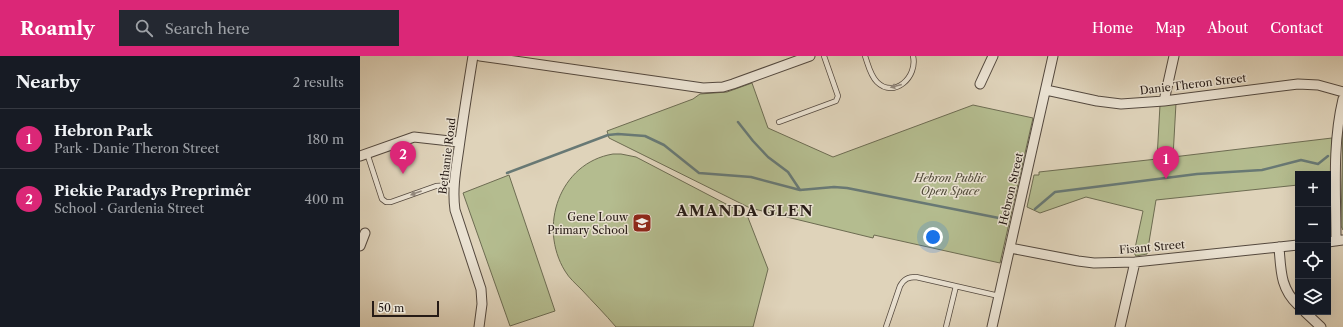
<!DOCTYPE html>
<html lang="en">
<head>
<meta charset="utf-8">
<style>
  :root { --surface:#171b24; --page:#242831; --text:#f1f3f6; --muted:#9ea1a6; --line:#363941; --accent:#db2777 }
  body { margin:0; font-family:"Libre Caslon Text",serif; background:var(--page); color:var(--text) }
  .controls { position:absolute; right:12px; bottom:12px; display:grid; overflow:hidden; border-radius:0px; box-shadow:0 4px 16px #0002 }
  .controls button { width:36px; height:36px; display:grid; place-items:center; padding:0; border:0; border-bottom:1px solid var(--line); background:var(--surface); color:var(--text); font:20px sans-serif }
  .scale { position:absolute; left:12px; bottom:10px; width:67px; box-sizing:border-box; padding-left:4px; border:2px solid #261b16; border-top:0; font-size:11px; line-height:14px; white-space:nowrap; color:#261b16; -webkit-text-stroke:3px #eae2d2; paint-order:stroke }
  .you { position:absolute; left:573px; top:181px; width:14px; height:14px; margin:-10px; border:3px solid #fff; border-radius:50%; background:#1a73e8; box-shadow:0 0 0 6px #1a73e833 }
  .badge { display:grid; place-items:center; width:26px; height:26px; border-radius:50%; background:var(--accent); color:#fff; font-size:13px; font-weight:700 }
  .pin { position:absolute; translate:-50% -33px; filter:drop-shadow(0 1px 2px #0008) }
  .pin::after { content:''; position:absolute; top:21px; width:14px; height:12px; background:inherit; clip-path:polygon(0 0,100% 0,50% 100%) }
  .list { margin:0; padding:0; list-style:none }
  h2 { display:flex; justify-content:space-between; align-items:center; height:52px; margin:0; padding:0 16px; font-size:17px }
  h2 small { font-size:13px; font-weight:400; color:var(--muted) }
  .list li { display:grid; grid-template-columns:26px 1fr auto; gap:12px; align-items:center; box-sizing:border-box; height:60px; padding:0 16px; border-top:1px solid var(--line) }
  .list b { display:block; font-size:15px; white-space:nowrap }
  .list p { margin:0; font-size:13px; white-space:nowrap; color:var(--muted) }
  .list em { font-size:13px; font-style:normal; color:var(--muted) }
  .icon { flex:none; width:22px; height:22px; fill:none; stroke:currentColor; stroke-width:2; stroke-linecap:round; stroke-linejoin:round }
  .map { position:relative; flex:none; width:983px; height:271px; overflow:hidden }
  header { display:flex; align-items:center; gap:24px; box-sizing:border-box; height:56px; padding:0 20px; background:var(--accent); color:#fff }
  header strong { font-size:19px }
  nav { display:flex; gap:22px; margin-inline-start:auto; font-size:14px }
  .search { width:280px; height:36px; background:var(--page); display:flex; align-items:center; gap:10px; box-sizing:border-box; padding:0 14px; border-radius:0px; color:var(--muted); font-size:15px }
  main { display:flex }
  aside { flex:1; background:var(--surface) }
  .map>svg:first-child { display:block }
  .green { fill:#b4bc8f; stroke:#6d6c52 }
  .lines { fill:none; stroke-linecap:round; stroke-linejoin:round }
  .stream { stroke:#687975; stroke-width:2.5 }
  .service-casing { stroke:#54493f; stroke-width:6 }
  .minor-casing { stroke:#54493f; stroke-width:11 }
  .service { stroke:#eae2d2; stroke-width:4.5 }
  .minor { stroke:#eae2d2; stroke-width:9 }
  .oneway { fill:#92887d }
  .labels { text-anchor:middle; stroke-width:3; stroke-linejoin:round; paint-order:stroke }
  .street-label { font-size:11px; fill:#261b16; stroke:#eae2d2 }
  .park-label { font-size:11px; font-style:italic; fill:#514b3a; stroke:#eae2d2 }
  .poi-label { font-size:11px; fill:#261b16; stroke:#eae2d2; text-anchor:end }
  .district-label { font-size:15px; font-weight:bold; letter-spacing:1px; fill:#261b16; stroke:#eae2d2 }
</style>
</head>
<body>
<header>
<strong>Roamly</strong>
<div class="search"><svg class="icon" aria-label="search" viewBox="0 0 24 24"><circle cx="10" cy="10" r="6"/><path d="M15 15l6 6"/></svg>Search here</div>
<nav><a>Home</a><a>Map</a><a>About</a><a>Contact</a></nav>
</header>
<main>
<aside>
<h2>Nearby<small>2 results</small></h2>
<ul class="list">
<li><span class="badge">1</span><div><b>Hebron Park</b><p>Park · Danie Theron Street</p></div><em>180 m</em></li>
<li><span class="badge">2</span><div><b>Piekie Paradys Preprimêr</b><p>School · Gardenia Street</p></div><em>400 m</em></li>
</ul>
</aside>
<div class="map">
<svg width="983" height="271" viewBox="0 0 983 271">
  <rect width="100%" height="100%" fill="#dfd3ba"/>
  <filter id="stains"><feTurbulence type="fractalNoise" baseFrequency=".005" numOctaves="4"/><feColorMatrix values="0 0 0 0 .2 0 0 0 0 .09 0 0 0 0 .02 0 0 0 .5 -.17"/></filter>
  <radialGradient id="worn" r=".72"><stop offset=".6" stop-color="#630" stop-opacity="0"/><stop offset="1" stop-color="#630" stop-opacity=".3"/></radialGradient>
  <path class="green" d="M 392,27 L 408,72 L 473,101 L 613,49 L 673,62 L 640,207 L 514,179 L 513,182 L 390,152 L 249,82 L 247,75 L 333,43 L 340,38 L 367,36 Z
    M 816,47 L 813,101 L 972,82 L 971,126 L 968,126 L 968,118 L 938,118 L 938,129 L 796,144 L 787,198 L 776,200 L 774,197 L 783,155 L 726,141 L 680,157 L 667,151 L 674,119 L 679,119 L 679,116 L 797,103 L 800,49 Z
    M 983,69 L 983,174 L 981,170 Z
    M 253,98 L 261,98 L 276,101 L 387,159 L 408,213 L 393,271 L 256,271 C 245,258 233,246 221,233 C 216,228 209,222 205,215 C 178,171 199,107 253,98 Z
    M 149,119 L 195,255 L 150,270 L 103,137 Z"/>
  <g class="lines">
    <path class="stream" d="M 378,66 L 393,85 L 408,101 L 428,116 L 440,134
      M 147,117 L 248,79 L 258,78 L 285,80 L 304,89 L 339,117 L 391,121 L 440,134 L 474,131 L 487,132 L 644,163
      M 675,153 L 695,136 L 837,118 L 902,114 L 941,104 L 958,108 L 968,100"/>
    <defs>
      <path id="service" d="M 505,0 C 508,8 510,19 517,26 C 534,43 558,21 553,0
        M 419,66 L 476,45 L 478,40 L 464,0
        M 7,97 L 22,143 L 26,146 L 31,146 L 76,130 L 94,129
        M 526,271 L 540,230 C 544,223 548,221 556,221 L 639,240
        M 586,271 L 596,230"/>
      <path id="minor" d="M 113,0 C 108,31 103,62 99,92 C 96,113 92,133 95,154 L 121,233 L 122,248 L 119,271
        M 120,0 L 343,32 L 363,31 L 373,28 L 450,0
        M 620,28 L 633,0
        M 686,34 L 737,45 L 761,48 L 804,45 L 938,28 L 958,29 L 983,36
        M 804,45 L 814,0
        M 0,100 L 54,81 L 99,86
        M 976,185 C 976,137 972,89 983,43
        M 968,186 L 983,184
        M 0,190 L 5,177
        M 919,191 C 921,214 920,232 938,249
        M 650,192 L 718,205 L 734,207 L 775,206 L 938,189
        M 945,256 L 961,271
        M 632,271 L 693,0
        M 760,271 L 775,206"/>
    </defs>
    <use href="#service" class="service-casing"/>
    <use href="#minor" class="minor-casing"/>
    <use href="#service" class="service"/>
    <use href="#minor" class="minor"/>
  </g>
  <defs><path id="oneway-solid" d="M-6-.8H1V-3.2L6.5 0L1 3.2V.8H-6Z"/></defs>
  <g class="oneway">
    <use href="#oneway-solid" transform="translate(536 30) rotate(166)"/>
    <use href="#oneway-solid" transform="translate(56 137) rotate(160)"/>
  </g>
  <defs>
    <symbol id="school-square" viewBox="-11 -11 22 22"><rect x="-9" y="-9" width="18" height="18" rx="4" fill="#8f2418" stroke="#eae2d2"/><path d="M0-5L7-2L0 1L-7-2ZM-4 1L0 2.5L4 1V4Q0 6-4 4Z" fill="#fff"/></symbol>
  </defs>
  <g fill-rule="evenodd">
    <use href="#school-square" x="271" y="156" width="22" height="22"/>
  </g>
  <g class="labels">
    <g class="street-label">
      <text transform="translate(833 28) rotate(-7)" y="4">Danie Theron Street</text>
      <text transform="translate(87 100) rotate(-83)" y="4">Bethanie Road</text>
      <text transform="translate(651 133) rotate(-77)" y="4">Hebron Street</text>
      <text transform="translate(792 191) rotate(-5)" y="4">Fisant Street</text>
    </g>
    <g class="park-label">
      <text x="590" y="126">Hebron Public<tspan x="590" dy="13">Open Space</tspan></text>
    </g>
    <g class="poi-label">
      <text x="268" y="165">Gene Louw<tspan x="268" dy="13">Primary School</tspan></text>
    </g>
    <g class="district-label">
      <text x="385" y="160">AMANDA GLEN</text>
    </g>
  </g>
  <rect width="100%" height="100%" filter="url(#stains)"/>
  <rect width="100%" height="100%" fill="url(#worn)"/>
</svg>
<div class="controls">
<button>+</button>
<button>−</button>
<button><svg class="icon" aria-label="locate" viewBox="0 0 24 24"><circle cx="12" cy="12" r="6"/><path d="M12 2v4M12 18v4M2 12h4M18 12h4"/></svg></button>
<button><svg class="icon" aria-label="layers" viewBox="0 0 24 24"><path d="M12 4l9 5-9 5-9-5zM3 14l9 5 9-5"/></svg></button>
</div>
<div class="scale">50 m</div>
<div class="you"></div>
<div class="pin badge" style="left:806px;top:123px">1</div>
<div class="pin badge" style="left:43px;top:118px">2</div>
</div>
</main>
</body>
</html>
